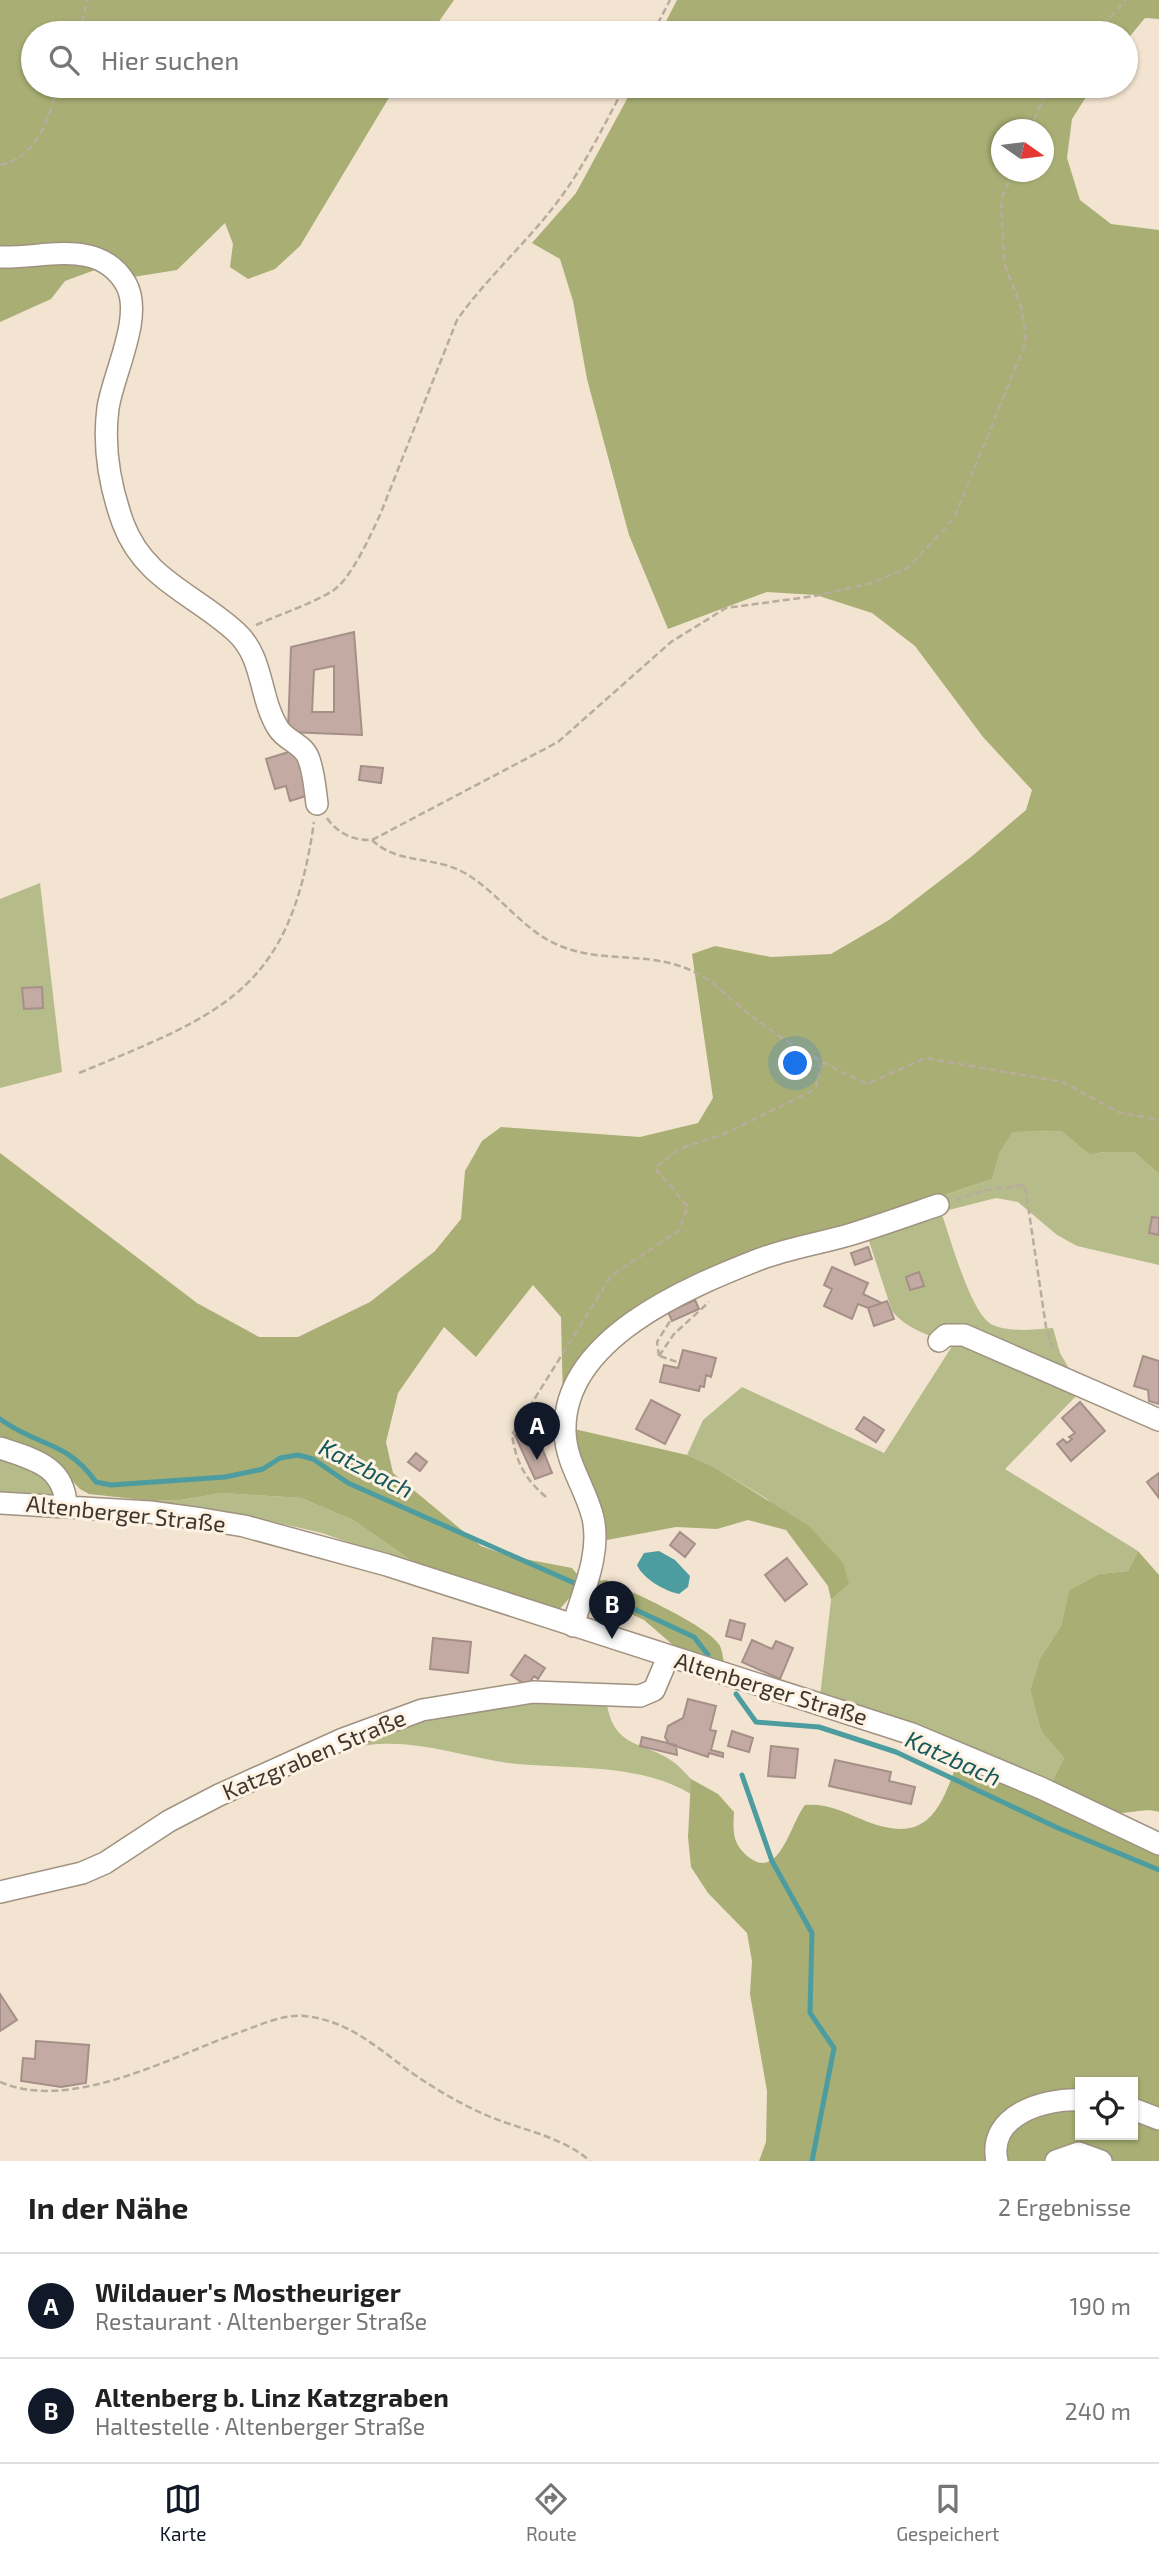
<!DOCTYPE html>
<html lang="de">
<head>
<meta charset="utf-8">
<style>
  :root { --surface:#fff; --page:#f2f2f2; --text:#222; --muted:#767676; --line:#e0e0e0; --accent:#111827 }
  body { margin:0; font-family:"Exo 2",sans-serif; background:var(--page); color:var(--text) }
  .controls { position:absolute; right:21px; bottom:21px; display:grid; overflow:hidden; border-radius:0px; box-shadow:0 2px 5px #0004 }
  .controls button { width:63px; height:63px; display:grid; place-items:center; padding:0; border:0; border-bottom:2px solid var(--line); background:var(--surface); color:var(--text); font:35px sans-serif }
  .compass { position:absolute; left:991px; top:119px; width:63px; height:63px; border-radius:50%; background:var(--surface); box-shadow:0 2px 5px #0004; rotate:104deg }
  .you { position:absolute; left:796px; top:1064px; width:24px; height:24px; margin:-18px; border:5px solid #fff; border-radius:50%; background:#1a73e8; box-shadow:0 0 0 10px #1a73e833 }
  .badge { display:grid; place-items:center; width:46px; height:46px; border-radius:50%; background:var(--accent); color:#fff; font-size:23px; font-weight:700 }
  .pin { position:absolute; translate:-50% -58px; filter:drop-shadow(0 2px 4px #0008) }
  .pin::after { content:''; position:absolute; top:37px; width:24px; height:21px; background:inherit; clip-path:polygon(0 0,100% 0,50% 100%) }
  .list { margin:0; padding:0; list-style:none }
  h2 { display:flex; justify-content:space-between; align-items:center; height:91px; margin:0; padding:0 28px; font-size:30px }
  h2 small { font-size:23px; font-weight:400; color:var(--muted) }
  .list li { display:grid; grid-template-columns:46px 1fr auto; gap:21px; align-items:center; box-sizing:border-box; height:105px; padding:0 28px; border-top:2px solid var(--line) }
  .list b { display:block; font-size:26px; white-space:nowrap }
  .list p { margin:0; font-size:23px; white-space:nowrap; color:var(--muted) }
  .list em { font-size:23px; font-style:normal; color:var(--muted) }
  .icon { flex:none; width:38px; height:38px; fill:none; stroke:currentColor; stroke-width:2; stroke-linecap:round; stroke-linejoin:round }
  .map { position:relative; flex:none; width:1159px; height:2161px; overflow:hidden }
  .search { position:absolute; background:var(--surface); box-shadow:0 2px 5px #0004; left:21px; right:21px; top:21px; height:77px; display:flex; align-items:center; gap:18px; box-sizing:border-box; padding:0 24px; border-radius:38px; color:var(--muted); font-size:26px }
  .sheet { height:301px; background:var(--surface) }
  nav { display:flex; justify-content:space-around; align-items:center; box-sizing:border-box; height:98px; border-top:2px solid var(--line); background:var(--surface); font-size:19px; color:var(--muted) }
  nav a { display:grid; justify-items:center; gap:4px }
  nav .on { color:var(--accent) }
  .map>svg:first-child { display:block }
  .green { fill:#b6bb8a }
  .forest { fill:#a8ae74; fill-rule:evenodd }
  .water { fill:#4d9da0 }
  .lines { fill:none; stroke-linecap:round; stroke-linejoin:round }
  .stream { stroke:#4d9da0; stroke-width:5 }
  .building { fill:#c3aba3; stroke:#a68f88; stroke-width:2; fill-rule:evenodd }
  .minor-casing { stroke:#a09281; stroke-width:24 }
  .path { stroke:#b8ac9d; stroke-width:2.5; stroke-dasharray:7 3.5; stroke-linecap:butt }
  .minor { stroke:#fff; stroke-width:21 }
  .labels { text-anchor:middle; stroke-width:6; stroke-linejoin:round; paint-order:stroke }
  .street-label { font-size:23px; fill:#3d3730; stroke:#fef2e3 }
  .water-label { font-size:24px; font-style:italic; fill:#14595c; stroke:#fef2e3 }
</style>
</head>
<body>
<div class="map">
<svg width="1159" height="2161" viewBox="0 0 1159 2161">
  <rect width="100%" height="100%" fill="#f3e4d1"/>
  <path class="green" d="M 40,883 L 62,1072 L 0,1088 L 0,899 Z
    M 1061,1131 L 1090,1155 L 1103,1152 L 1134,1152 L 1159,1174 L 1159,1265 L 1077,1246 L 1057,1235 L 1018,1202 L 996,1198 L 941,1212 C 950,1236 971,1316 993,1325 C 1011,1333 1034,1329 1053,1328 L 1060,1353 L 1074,1377 C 1059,1371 1044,1362 1029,1358 C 988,1346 920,1346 892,1311 L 867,1235 L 936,1198 L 992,1179 L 1000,1152 L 1013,1132 Z
    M 956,1340 L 1080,1392 L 1005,1469 L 1138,1551 L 1128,1571 L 1099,1574 L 1069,1590 L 1061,1626 L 1040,1658 L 1030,1690 L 1041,1731 L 1064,1758 L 1051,1784 C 975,1751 901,1716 820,1697 L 831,1600 L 849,1584 L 767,1499 L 714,1467 L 687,1455 L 703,1420 L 742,1387 L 884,1453 Z
    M 0,1452 L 52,1477 L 57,1495 L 0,1494 Z
    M 222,1493 L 301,1498 L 353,1520 L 422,1568 L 322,1533 L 248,1516 L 153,1501 L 181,1500 Z
    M 525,1699 L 607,1705 C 615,1750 646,1741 675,1763 C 681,1768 686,1774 691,1779 L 691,1794 C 637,1762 569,1770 508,1763 C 466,1757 424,1742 381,1744 C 364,1744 345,1751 328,1754 L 395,1725 Z"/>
  <path class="forest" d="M 0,0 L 454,0 L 431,33 L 33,33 L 33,86 L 396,86 L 300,246 L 275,269 L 248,279 L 230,267 L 233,244 L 225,223 L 177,270 L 133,277 L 118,262 L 0,251 Z
    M 677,0 L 1159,0 L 1159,19 L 1145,18 L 1126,41 L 1126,33 L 660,33 Z
    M 634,86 L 1093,86 L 1072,119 L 1067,158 L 1080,200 L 1111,224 L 1159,230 L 1159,1174 L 1134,1152 L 1103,1152 L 1090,1155 L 1061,1131 L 1013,1132 L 1000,1152 L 992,1179 L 885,1215 L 641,1310 L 563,1403 L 561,1317 L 533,1285 L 476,1357 L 444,1327 L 398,1393 L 386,1442 L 393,1473 L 481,1546 L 509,1556 L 572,1568 L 577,1574 L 572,1595 L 558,1611 L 422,1568 L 353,1520 L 301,1498 L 222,1493 L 181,1500 L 153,1501 L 89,1494 L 80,1489 L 59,1467 L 0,1444 L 0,1153 L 197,1303 L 259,1337 L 298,1337 L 370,1302 L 435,1251 L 461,1219 L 465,1171 L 482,1141 L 501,1127 L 640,1137 L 698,1123 L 713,1098 L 692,954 L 715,946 L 771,957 L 831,954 L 889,920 L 971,857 L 1026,810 L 1032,790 L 983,737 L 915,646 L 872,613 L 816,595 L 767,592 L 668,629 L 629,535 L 587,379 L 573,301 L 560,259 L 532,243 L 576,193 ZM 1002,130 L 1044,130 L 1044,172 L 1002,172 Z
    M 72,259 L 103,267 L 65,281 L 51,299 L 0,322 L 0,262 Z
    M 570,1428 L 687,1455 L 714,1467 L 809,1526 L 843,1563 L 849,1584 L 831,1600 L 828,1586 L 786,1530 L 748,1520 L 717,1529 L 676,1527 L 607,1540 Z
    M 1138,1551 L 1159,1575 L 1159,1812 C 1144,1807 1128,1815 1112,1813 L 1051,1784 L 1064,1758 L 1041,1731 L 1030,1690 L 1040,1658 L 1061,1626 L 1069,1590 L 1099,1574 L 1128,1571 Z
    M 606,1580 C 628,1590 710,1626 720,1646 C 722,1650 723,1658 724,1662 L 673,1645 L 644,1620 L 590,1595 L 594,1581 Z
    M 957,1763 L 1159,1853 L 1159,2161 L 759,2161 L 766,2142 L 767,2091 L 750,1994 L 752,1961 L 747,1933 L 708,1893 L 691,1867 L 688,1837 L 691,1779 L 718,1794 L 734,1812 C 733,1829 732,1842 745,1854 C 779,1886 790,1823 805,1805 C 826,1803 842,1811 861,1819 C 924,1846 939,1815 957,1763 ZM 1080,2082 L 1133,2082 L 1133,2135 L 1080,2135 Z"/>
  <path class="water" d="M 659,1551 L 675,1560 L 690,1576 L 688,1587 L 679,1594 C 665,1591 643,1579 637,1565 L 644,1553 Z"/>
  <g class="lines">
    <path class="stream" d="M 0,1419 C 38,1447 66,1440 96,1482 L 111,1485 L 225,1477 L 263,1469 L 280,1458 L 298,1455 L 313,1459 L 348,1483 L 581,1586
      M 591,1589 L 694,1637 L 708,1655
      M 736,1694 L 756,1722 L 819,1727 L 896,1752 L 1058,1828 L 1159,1870
      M 742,1775 L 772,1861 L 812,1933 L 810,2013 L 834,2048 L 812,2161"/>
  </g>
  <path class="building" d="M 354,632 L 362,735 L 288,732 L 291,647 ZM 334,666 L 334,712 L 312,712 L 314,670 Z
    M 295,750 L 309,795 L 290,801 L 286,786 L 275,789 L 266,759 Z
    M 361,766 L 383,768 L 381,783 L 359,780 Z
    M 42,987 L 43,1008 L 24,1009 L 22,988 Z
    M 1152,1217 L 1159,1218 L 1159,1235 L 1149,1233 Z
    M 868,1247 L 872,1259 L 855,1265 L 851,1253 Z
    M 832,1267 L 868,1283 L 863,1294 L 882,1303 L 868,1308 L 858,1304 L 852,1319 L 824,1306 L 832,1289 L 824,1285 Z
    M 919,1272 L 924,1286 L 910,1290 L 906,1277 Z
    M 695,1300 L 699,1309 L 672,1321 L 668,1312 Z
    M 887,1301 L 894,1319 L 874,1326 L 868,1308 Z
    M 683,1350 L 716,1358 L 711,1377 L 706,1375 L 704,1387 L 700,1386 L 699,1391 L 660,1382 L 664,1365 L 678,1368 Z
    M 1143,1356 L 1159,1361 L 1159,1404 L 1149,1401 L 1148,1390 L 1134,1386 Z
    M 651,1400 L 680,1415 L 665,1444 L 636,1429 Z
    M 1080,1402 L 1105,1431 L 1071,1461 L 1057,1444 L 1063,1439 L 1067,1443 L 1072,1439 L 1069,1437 L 1075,1433 L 1062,1418 Z
    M 864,1417 L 884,1430 L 876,1442 L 856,1429 Z
    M 534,1428 L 552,1473 L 535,1479 L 515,1435 Z
    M 416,1453 L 427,1462 L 420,1471 L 408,1462 Z
    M 1159,1473 L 1159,1498 L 1147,1482 Z
    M 680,1532 L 695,1544 L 685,1557 L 670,1545 Z
    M 787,1558 L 807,1584 L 785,1601 L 765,1575 Z
    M 730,1620 L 745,1624 L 741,1640 L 726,1636 Z
    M 433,1638 L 471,1642 L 468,1673 L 430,1669 Z
    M 752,1640 L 772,1649 L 776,1641 L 793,1648 L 780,1679 L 742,1662 Z
    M 525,1655 L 545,1668 L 538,1679 L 534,1676 L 527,1686 L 511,1675 Z
    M 688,1699 L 716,1706 L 710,1730 L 716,1731 L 711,1750 L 723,1753 L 723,1757 L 709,1753 L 708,1757 L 669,1744 L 665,1737 L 668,1726 L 683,1718 Z
    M 732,1731 L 753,1738 L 749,1752 L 728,1746 Z
    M 642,1737 L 676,1745 L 677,1755 L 640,1746 Z
    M 771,1746 L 798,1749 L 795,1778 L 768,1776 Z
    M 835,1760 L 891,1772 L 889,1781 L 915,1787 L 911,1804 L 829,1786 Z
    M 0,1994 L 17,2020 L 0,2031 Z
    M 36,2041 L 89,2045 L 86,2083 L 61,2087 L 21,2081 L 23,2058 L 35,2059 Z"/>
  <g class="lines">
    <defs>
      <path id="minor" d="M 0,257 C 44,259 99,237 126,284 C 144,316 113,374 108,408 C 103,446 110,487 123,523 C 144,580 195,594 236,632 C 264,657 259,698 278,728 C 286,741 302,743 308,757 C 314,771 315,789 317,804
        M 939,1341 L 946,1335 L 964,1335 L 1159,1420
        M 0,1448 C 33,1459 65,1466 66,1506
        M 0,1503 L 150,1512 L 202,1519 L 244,1526 L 387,1565 L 912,1734 L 1041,1788 L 1159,1844
        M 573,1626 C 583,1591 601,1554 593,1518 C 586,1488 566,1464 565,1432 C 562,1339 688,1287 760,1259 C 789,1248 822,1243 852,1234 C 881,1225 909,1215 938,1205
        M 0,1892 L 82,1873 L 105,1863 L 169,1821 L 219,1795 L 343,1739 L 422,1710 L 533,1692 L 640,1696 L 654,1690 L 668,1657
        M 1133,2109 L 1159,2119
        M 997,2161 C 987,2115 1045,2098 1080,2100
        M 1056,2161 L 1079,2153 L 1101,2161"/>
    </defs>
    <use href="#minor" class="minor-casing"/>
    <path class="path" d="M 80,33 L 87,0
      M 653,33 L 670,0
      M 1096,33 L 1126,0
      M 1030,130 L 1043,99 L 1053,86
      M 0,165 C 37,158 49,118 58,86
      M 256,625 C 281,614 308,605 331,592 C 351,580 370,536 380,515 L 457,320 C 488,276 529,241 561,197 C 586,163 605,123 625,86
      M 327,818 C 337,833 354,841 372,840 L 558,742 L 671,642 L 726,608 L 815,596 L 871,583 L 908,568 L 954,518 L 1026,342 L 1022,310 L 1004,262 L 1001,200 L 1013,172
      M 372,840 C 397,864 431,856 461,871 C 498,890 523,933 563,947 C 607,964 655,950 698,974 C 715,983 729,998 744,1010 C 781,1040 823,1064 867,1084 L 925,1058 L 1063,1082 L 1118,1112 L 1159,1120
      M 79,1073 C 224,1013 290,991 314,822
      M 955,1200 L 985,1190 L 1025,1185 L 1046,1327 L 1053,1352
      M 659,1356 L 674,1334 L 709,1302
      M 659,1356 L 657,1342 L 670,1321
      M 660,1356 L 677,1362
      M 546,1497 C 525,1479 516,1462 512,1435 L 611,1276 L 678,1231 L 688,1207 L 655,1168 L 679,1149 L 724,1134 L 816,1089 L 820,1063
      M 0,2082 C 73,2113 174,2055 243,2031 C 262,2024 284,2014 305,2016 C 351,2021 379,2050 415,2075 C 434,2088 454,2100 475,2110 C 512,2129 558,2133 590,2161"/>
    <use href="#minor" class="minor"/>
  </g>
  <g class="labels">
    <g class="street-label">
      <text transform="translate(126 1514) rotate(6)" y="8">Altenberger Straße</text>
      <text transform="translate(771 1689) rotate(17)" y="8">Altenberger Straße</text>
      <text transform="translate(314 1755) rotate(-23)" y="8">Katzgraben Straße</text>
    </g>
    <g class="water-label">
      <text transform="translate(366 1469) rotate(27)" y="8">Katzbach</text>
      <text transform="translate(953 1759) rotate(24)" y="8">Katzbach</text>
    </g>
  </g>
</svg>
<div class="controls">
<button><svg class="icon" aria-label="locate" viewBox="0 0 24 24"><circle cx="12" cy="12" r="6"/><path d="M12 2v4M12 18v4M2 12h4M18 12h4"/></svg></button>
</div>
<svg class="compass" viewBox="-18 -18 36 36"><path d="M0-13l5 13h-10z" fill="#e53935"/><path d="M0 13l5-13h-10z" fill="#767676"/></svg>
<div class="you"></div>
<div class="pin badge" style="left:537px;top:1460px">A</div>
<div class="pin badge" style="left:612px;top:1639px">B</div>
<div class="search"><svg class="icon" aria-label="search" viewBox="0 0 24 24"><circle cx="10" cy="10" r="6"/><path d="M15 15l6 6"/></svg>Hier suchen</div>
</div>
<section class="sheet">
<h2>In der Nähe<small>2 Ergebnisse</small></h2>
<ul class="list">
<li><span class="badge">A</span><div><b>Wildauer's Mostheuriger</b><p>Restaurant · Altenberger Straße</p></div><em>190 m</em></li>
<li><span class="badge">B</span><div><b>Altenberg b. Linz Katzgraben</b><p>Haltestelle · Altenberger Straße</p></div><em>240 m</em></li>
</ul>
</section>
<nav>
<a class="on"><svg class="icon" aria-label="map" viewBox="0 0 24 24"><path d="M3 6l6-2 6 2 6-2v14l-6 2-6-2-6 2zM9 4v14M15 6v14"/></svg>Karte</a>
<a><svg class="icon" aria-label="directions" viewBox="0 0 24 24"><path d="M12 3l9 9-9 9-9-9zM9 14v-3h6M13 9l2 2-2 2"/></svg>Route</a>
<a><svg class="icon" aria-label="saved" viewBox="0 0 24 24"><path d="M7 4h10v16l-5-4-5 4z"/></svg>Gespeichert</a>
</nav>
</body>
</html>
